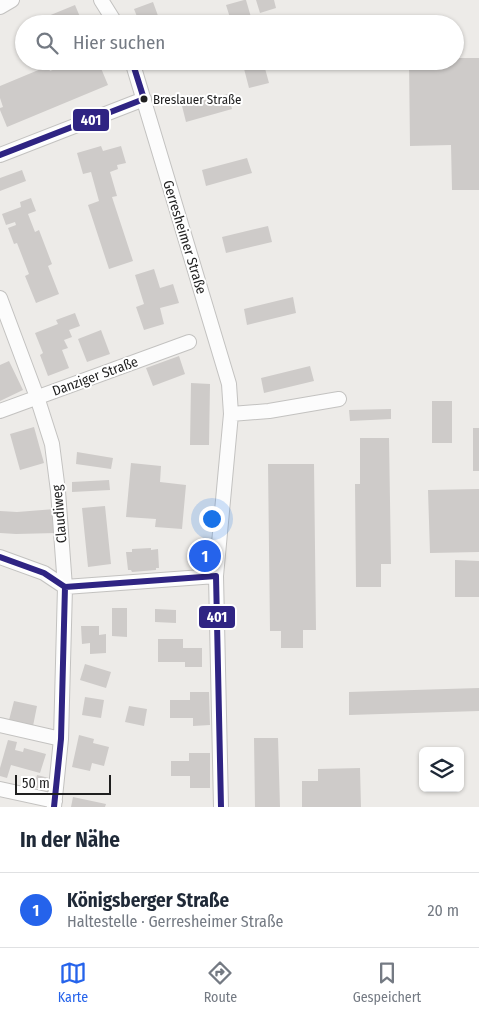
<!DOCTYPE html>
<html lang="de">
<head>
<meta charset="utf-8">
<style>
  :root { --surface:#fff; --page:#f2f2f3; --text:#1f2937; --muted:#747a83; --line:#e0e1e3; --accent:#2563eb }
  body { margin:0; font-family:"Fira Sans Condensed",sans-serif; background:var(--page); color:var(--text) }
  .controls { position:absolute; right:15px; bottom:15px; display:grid; overflow:hidden; border-radius:8px; box-shadow:0 1px 4px #0004 }
  .controls button { width:45px; height:45px; display:grid; place-items:center; padding:0; border:0; border-bottom:1px solid var(--line); background:var(--surface); color:var(--text); font:25px sans-serif }
  .scale { position:absolute; left:15px; bottom:12px; width:96px; box-sizing:border-box; padding-left:5px; border:2px solid #1f1f1f; border-top:0; font-size:14px; line-height:18px; white-space:nowrap; color:#1f1f1f; -webkit-text-stroke:4px #fff; paint-order:stroke }
  .you { position:absolute; left:211px; top:518px; width:18px; height:18px; margin:-12px; border:4px solid #fff; border-radius:50%; background:#1a73e8; box-shadow:0 0 0 8px #1a73e833 }
  .badge { display:grid; place-items:center; width:32px; height:32px; border-radius:50%; background:var(--accent); color:#fff; font-size:16px; font-weight:700 }
  .pin { position:absolute; translate:-50% -50%; border:2px solid #fff; box-shadow:0 1px 5px #0006 }
  .list { margin:0; padding:0; list-style:none }
  h2 { display:flex; justify-content:space-between; align-items:center; height:65px; margin:0; padding:0 20px; font-size:21px }
  h2 small { font-size:16px; font-weight:400; color:var(--muted) }
  .list li { display:grid; grid-template-columns:32px 1fr auto; gap:15px; align-items:center; box-sizing:border-box; height:75px; padding:0 20px; border-top:1px solid var(--line) }
  .list b { display:block; font-size:19px; white-space:nowrap }
  .list p { margin:0; font-size:16px; white-space:nowrap; color:var(--muted) }
  .list em { font-size:16px; font-style:normal; color:var(--muted) }
  .icon { flex:none; width:28px; height:28px; fill:none; stroke:currentColor; stroke-width:2; stroke-linecap:round; stroke-linejoin:round }
  .map { position:relative; flex:none; width:479px; height:807px; overflow:hidden }
  .search { position:absolute; background:var(--surface); box-shadow:0 1px 4px #0004; left:15px; right:15px; top:15px; height:55px; display:flex; align-items:center; gap:12px; box-sizing:border-box; padding:0 18px; border-radius:28px; color:var(--muted); font-size:19px }
  .sheet { height:140px; background:var(--surface) }
  nav { display:flex; justify-content:space-around; align-items:center; box-sizing:border-box; height:70px; border-top:1px solid var(--line); background:var(--surface); font-size:14px; color:var(--muted) }
  nav a { display:grid; justify-items:center; gap:2px }
  nav .on { color:var(--accent) }
  .map>svg:first-child { display:block }
  .building { fill:#cecbc9 }
  .lines { fill:none; stroke-linecap:round; stroke-linejoin:round }
  .street-casing { stroke:#c3c2c0; stroke-width:16 }
  .street { stroke:#fcfcfc; stroke-width:14 }
  .bus-1-casing { stroke:#fff; stroke-width:10 }
  .bus-1 { stroke:#2f2483; stroke-width:6 }
  .bus-dot { fill:#1f1f1f; stroke:#fff; stroke-width:2 }
  .labels { text-anchor:middle; stroke-width:4; stroke-linejoin:round; paint-order:stroke }
  .bus-label { font-size:13px; fill:#1f1f1f; stroke:#fff; text-anchor:start }
  .street-label { font-size:14px; fill:#1f1f1f; stroke:#fff }
  .line-badge { stroke:#fff; stroke-width:2 }
  .badge-label { font-size:14px; text-anchor:middle; font-weight:bold; fill:#fff }
</style>
</head>
<body>
<div class="map">
<svg width="479" height="807" viewBox="0 0 479 807">
  <rect width="100%" height="100%" fill="#edebe8"/>
  <path class="building" d="M 244,0 L 246,0 L 253,24 L 232,24 L 226,5 Z
    M 256,0 L 274,0 L 276,8 L 260,13 Z
    M 153,2 L 161,24 L 140,24 L 134,9 Z
    M 75,5 L 83,24 L 37,24 L 36,21 Z
    M 455,58 L 479,58 L 479,190 L 452,190 L 451,145 L 410,146 L 409,61 L 455,61 Z
    M 52,61 L 98,61 L 108,85 L 7,127 L 0,110 L 0,108 L 3,107 L 0,98 L 0,86 L 48,66 L 50,71 L 55,69 Z
    M 153,61 L 175,61 L 175,62 L 155,68 Z
    M 242,61 L 263,61 L 269,83 L 249,88 Z
    M 228,94 L 232,109 L 186,122 L 182,106 Z
    M 101,146 L 103,151 L 121,146 L 126,163 L 117,165 L 118,169 L 110,172 L 117,196 L 112,197 L 133,261 L 109,269 L 88,205 L 99,201 L 91,172 L 83,174 L 77,153 Z
    M 247,158 L 252,173 L 206,186 L 202,170 Z
    M 22,170 L 26,181 L 0,191 L 0,178 Z
    M 31,198 L 36,211 L 28,214 L 35,232 L 39,230 L 52,264 L 48,266 L 59,294 L 36,303 L 25,276 L 29,274 L 17,243 L 14,244 L 8,228 L 16,225 L 15,222 L 6,225 L 2,214 L 21,207 L 20,202 Z
    M 268,226 L 272,242 L 226,253 L 222,237 Z
    M 154,269 L 160,288 L 173,284 L 179,303 L 160,308 L 164,324 L 144,330 L 136,307 L 144,304 L 135,275 Z
    M 293,297 L 296,313 L 247,325 L 244,309 Z
    M 75,313 L 80,326 L 69,330 L 72,337 L 64,340 L 68,348 L 62,350 L 69,368 L 48,376 L 40,355 L 43,353 L 35,333 L 58,324 L 56,320 Z
    M 101,330 L 110,354 L 87,362 L 78,339 Z
    M 179,356 L 185,374 L 153,386 L 146,368 Z
    M 9,361 L 23,390 L 0,401 L 0,365 Z
    M 310,366 L 314,381 L 264,393 L 261,378 Z
    M 191,383 L 210,384 L 209,445 L 190,445 Z
    M 432,401 L 452,401 L 452,443 L 432,443 Z
    M 391,409 L 391,419 L 350,421 L 349,410 Z
    M 34,427 L 44,463 L 20,470 L 10,434 Z
    M 473,428 L 479,428 L 479,471 L 473,471 Z
    M 360,438 L 389,438 L 391,564 L 381,564 L 381,587 L 356,587 L 355,484 L 360,484 Z
    M 77,452 L 113,458 L 111,469 L 76,464 Z
    M 131,463 L 161,466 L 160,482 L 186,485 L 182,529 L 155,527 L 156,519 L 126,517 Z
    M 268,464 L 314,464 L 316,630 L 303,630 L 303,648 L 281,648 L 281,631 L 270,631 Z
    M 109,480 L 110,490 L 72,492 L 72,482 Z
    M 479,489 L 479,552 L 430,553 L 428,490 Z
    M 105,506 L 111,564 L 88,567 L 82,508 Z
    M 55,509 L 56,533 L 16,534 L 0,533 L 0,511 L 17,512 Z
    M 151,548 L 151,550 L 158,549 L 159,568 L 156,568 L 156,570 L 132,572 L 131,570 L 128,570 L 126,552 L 132,552 L 132,549 Z
    M 455,560 L 479,561 L 479,597 L 455,597 Z
    M 112,608 L 127,608 L 127,637 L 112,636 Z
    M 155,609 L 176,610 L 176,623 L 155,622 Z
    M 81,626 L 99,626 L 99,635 L 106,634 L 106,653 L 90,654 L 90,643 L 82,644 Z
    M 158,639 L 183,639 L 183,648 L 202,648 L 202,667 L 185,667 L 185,662 L 158,662 Z
    M 85,664 L 111,672 L 106,688 L 80,680 Z
    M 479,688 L 479,711 L 349,715 L 349,692 Z
    M 190,692 L 209,692 L 210,725 L 193,726 L 193,718 L 170,718 L 170,700 L 190,700 Z
    M 85,697 L 104,700 L 101,718 L 82,715 Z
    M 14,701 L 37,706 L 33,726 L 9,720 Z
    M 129,706 L 147,709 L 144,726 L 125,722 Z
    M 79,735 L 94,739 L 93,743 L 109,747 L 104,766 L 92,763 L 90,771 L 72,767 Z
    M 254,738 L 278,738 L 280,807 L 255,807 Z
    M 8,740 L 17,742 L 15,750 L 23,752 L 24,748 L 46,754 L 40,773 L 11,765 L 7,778 L 0,776 L 0,768 Z
    M 189,753 L 210,753 L 210,788 L 190,788 L 190,776 L 171,776 L 171,761 L 189,761 Z
    M 360,768 L 361,807 L 302,807 L 302,781 L 318,781 L 318,769 Z
    M 37,775 L 49,778 L 46,790 L 34,787 Z
    M 73,797 L 106,804 L 105,807 L 71,807 Z"/>
  <g class="lines">
    <defs>
      <path id="street" d="M 101,0 L 116,24
        M 0,7 L 12,0
        M 132,61 L 229,384 L 231,414 L 216,576 L 221,807
        M 0,155 L 144,99
        M 0,298 L 37,397 L 52,444 L 58,491 L 65,587 L 61,739 L 54,807
        M 0,411 L 189,342
        M 231,414 L 269,411 L 339,399
        M 0,557 L 44,573 L 65,587 L 216,576
        M 0,725 L 61,739
        M 0,789 L 55,801"/>
    </defs>
    <use href="#street" class="street-casing"/>
    <use href="#street" class="street"/>
    <defs>
      <path id="bus-1" d="M 0,155 L 144,99 L 132,61
        M 0,557 L 44,573 L 65,587 L 216,576 L 221,807
        M 54,807 L 61,739 L 65,587"/>
    </defs>
    <use href="#bus-1" class="bus-1-casing"/>
    <use href="#bus-1" class="bus-1"/>
  </g>
  <circle class="bus-dot" cx="144" cy="99" r="4.5"/>
  <g class="labels">
    <g class="bus-label">
      <text x="153" y="104">Breslauer Straße</text>
    </g>
    <g class="street-label">
      <text transform="translate(185 237) rotate(73)" y="5">Gerresheimer Straße</text>
      <text transform="translate(95 376) rotate(-20)" y="5">Danziger Straße</text>
      <text transform="translate(59 514) rotate(-95)" y="5">Claudiweg</text>
    </g>
  </g>
  <g class="line-badge">
    <rect x="72" y="108" width="38" height="24" rx="5" fill="#2f2483"/>
    <rect x="198" y="605" width="38" height="24" rx="5" fill="#2f2483"/>
  </g>
  <g class="badge-label">
    <text x="91" y="125">401</text>
    <text x="217" y="622">401</text>
  </g>
</svg>
<div class="controls">
<button><svg class="icon" aria-label="layers" viewBox="0 0 24 24"><path d="M12 4l9 5-9 5-9-5zM3 14l9 5 9-5"/></svg></button>
</div>
<div class="scale">50 m</div>
<div class="you"></div>
<div class="pin badge" style="left:205px;top:556px">1</div>
<div class="search"><svg class="icon" aria-label="search" viewBox="0 0 24 24"><circle cx="10" cy="10" r="6"/><path d="M15 15l6 6"/></svg>Hier suchen</div>
</div>
<section class="sheet">
<h2>In der Nähe<small></small></h2>
<ul class="list">
<li><span class="badge">1</span><div><b>Königsberger Straße</b><p>Haltestelle · Gerresheimer Straße</p></div><em>20 m</em></li>
</ul>
</section>
<nav>
<a class="on"><svg class="icon" aria-label="map" viewBox="0 0 24 24"><path d="M3 6l6-2 6 2 6-2v14l-6 2-6-2-6 2zM9 4v14M15 6v14"/></svg>Karte</a>
<a><svg class="icon" aria-label="directions" viewBox="0 0 24 24"><path d="M12 3l9 9-9 9-9-9zM9 14v-3h6M13 9l2 2-2 2"/></svg>Route</a>
<a><svg class="icon" aria-label="saved" viewBox="0 0 24 24"><path d="M7 4h10v16l-5-4-5 4z"/></svg>Gespeichert</a>
</nav>
</body>
</html>
